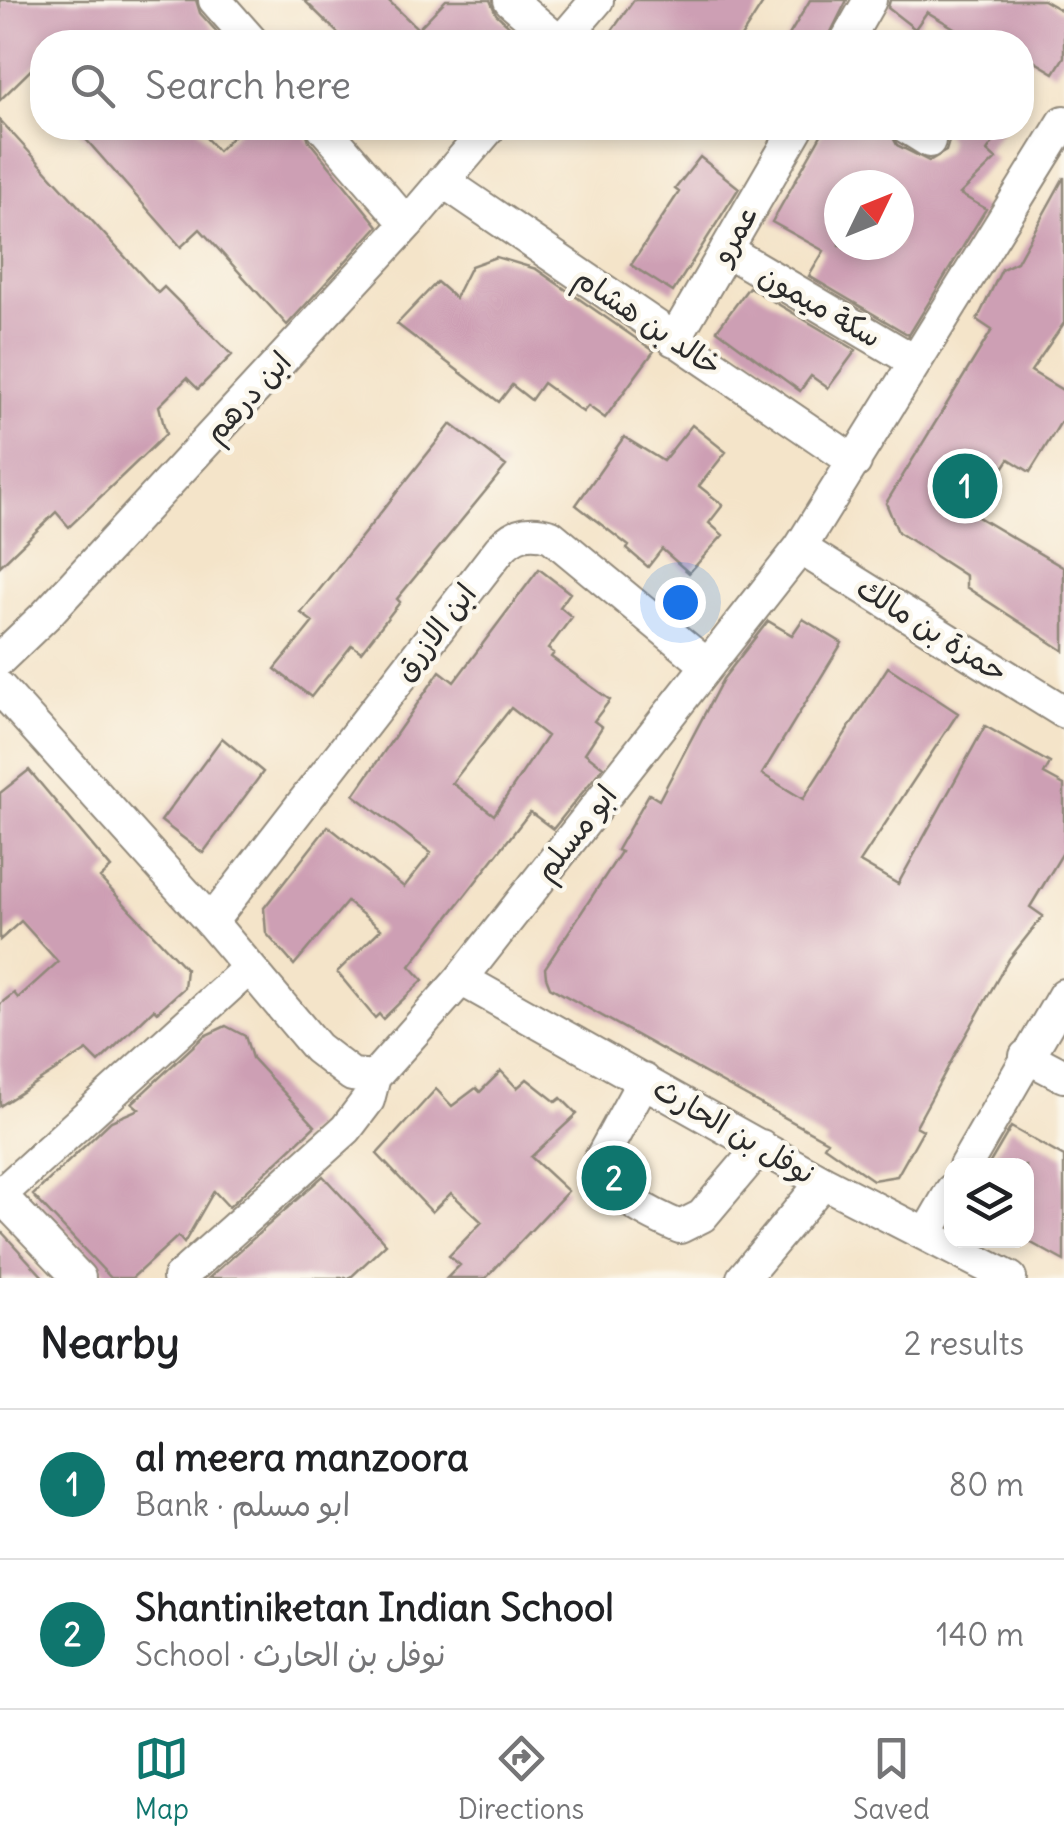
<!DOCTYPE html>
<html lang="en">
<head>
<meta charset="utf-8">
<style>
  :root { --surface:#fff; --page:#f6f6f6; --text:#202124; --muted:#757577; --line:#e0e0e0; --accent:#0f766e }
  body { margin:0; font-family:Delius,"Playpen Sans Arabic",sans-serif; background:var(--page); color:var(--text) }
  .controls { position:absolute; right:30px; bottom:30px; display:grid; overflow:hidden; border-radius:20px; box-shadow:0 5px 15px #0003 }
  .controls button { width:90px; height:90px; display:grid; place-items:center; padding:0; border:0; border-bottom:2px solid var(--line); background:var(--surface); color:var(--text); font:50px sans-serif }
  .compass { position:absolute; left:824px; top:170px; width:90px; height:90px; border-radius:50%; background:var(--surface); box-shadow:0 5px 15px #0003; rotate:47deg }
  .you { position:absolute; left:680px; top:602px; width:35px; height:35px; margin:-25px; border:8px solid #fff; border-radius:50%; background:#1a73e8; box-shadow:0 0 0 15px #1a73e833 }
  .badge { display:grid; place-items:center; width:65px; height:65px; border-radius:50%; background:var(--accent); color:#fff; font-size:32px; font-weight:700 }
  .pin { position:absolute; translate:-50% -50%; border:5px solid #fff; box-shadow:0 2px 10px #0006 }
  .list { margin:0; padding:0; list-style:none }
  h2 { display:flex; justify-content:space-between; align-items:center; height:130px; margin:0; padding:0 40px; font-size:42px }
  h2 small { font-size:32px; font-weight:400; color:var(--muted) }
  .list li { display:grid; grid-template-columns:65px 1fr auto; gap:30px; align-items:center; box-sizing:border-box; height:150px; padding:0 40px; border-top:2px solid var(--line) }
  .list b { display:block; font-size:38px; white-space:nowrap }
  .list p { margin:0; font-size:32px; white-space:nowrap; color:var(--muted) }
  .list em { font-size:32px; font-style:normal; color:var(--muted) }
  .icon { flex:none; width:55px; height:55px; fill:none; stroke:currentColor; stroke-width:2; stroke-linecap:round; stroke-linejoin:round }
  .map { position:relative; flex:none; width:1064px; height:1278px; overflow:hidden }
  .search { position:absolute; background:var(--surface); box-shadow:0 5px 15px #0003; left:30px; right:30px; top:30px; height:110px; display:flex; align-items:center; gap:25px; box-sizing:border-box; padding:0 35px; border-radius:40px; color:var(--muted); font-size:38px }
  .sheet { height:430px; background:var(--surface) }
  nav { display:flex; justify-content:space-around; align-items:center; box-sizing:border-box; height:140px; border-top:2px solid var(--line); background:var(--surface); font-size:28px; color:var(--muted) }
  nav a { display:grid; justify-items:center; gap:5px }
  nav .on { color:var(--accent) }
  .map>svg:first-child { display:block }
  .building { fill:#cd9fb4; fill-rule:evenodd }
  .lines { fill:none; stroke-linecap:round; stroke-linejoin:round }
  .minor-casing { stroke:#90887a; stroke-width:36 }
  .minor { stroke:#fff; stroke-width:32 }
  .labels { text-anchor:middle; stroke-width:9; stroke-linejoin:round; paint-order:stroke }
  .street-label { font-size:30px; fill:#2b2b2b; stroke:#fbf7ec }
</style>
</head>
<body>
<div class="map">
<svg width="1064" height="1278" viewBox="0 0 1064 1278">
  <rect width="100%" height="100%" fill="#fbf7ec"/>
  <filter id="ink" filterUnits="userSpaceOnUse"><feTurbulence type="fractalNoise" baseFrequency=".01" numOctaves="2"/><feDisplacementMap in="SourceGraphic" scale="20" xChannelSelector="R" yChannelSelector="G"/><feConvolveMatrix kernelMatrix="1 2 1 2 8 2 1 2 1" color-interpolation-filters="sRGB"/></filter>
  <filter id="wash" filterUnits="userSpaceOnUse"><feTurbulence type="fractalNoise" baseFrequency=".0048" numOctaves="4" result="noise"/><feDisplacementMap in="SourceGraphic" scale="40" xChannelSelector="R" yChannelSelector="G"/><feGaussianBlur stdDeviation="2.25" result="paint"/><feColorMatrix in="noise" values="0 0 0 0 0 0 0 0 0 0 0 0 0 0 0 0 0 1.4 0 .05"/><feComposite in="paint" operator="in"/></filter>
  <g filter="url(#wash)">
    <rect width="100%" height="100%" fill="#f4e4c9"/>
    <g id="blocks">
      <path class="building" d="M 0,0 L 196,0 L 200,13 L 226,42 L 42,42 L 42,59 L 0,100 Z
        M 304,0 L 388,0 L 418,29 L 446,0 L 490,0 L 496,14 L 515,31 L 504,42 L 347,42 Z
        M 634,0 L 765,0 L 738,42 L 626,42 L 611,32 Z
        M 810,0 L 847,0 L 826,42 L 785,42 Z
        M 890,0 L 1043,0 L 1064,12 L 1064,57 L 1054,73 L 1022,54 L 1022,42 L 978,42 L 927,12 L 915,29 L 888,8 Z
        M 0,120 L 158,293 L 164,287 L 232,355 L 198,389 L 187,378 L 159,406 L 166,434 L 69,527 L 56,512 L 0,566 Z
        M 76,128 L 197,128 L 218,151 L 241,128 L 305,128 L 309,141 L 378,226 L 287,325 L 200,229 L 181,247 Z
        M 825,128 L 888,128 L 897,145 L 929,161 L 946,151 L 949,141 L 943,128 L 1003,128 L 987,151 L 996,159 L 960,194 L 986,209 L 909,335 L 809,276 L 824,251 L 772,222 ZM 839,185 L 899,185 L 899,245 L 839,245 Z
        M 700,157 L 739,188 L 673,292 L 631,265 L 679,192 L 675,189 Z
        M 1064,177 L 1064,323 L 1031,371 L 1064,391 L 1064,417 L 1030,472 L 1009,459 L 973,514 L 1064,568 L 1064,651 L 966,587 L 966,576 L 898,532 L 886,503 L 992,330 L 977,320 L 1002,269 L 1017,262 Z
        M 496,257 L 536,269 L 654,351 L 605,418 L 588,406 L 583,412 L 543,383 L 531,400 L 512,385 L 499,402 L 397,324 L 437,282 L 455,298 L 471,266 Z
        M 749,287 L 856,350 L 828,388 L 811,376 L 800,391 L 717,330 Z
        M 451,424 L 506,466 L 397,599 L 400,602 L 361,652 L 352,645 L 311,697 L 275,669 L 313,622 L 301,613 Z
        M 692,425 L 726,452 L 699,486 L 723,505 L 709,523 L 723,535 L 689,573 L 662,549 L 648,567 L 627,549 L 629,546 L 576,505 L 624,437 L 663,461 Z
        M 539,569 L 570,593 L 560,607 L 572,617 L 548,649 L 554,653 L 551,657 L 610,700 L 594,721 L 602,727 L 585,753 L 603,767 L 553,829 L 530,812 L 410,966 L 423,980 L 383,1019 L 379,1014 L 375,1018 L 337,972 L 381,929 L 347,902 L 294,965 L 266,933 L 264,908 L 328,826 L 404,887 L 431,853 L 354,795 L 440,671 L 454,682 ZM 511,708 L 547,736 L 494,815 L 452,783 Z
        M 803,619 L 842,643 L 762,774 L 803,799 L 888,667 L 958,713 L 860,862 L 898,884 L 985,726 L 1050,763 L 1044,774 L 1064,785 L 1064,851 L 1030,907 L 1043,916 L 1009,959 L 959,1047 L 916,1126 L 923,1130 L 897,1176 L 873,1180 L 824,1146 L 827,1141 L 550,987 L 546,977 L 545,968 L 621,852 L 617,850 L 649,794 L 659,800 L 723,679 L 768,621 L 792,635 Z
        M 222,738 L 263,772 L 203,853 L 161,821 Z
        M 29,770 L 111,868 L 100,878 L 186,969 L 184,988 L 157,1012 L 154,1009 L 99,1062 L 87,1050 L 0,1106 L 0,1004 L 14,993 L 18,998 L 58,962 L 21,921 L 0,940 L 0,793 Z
        M 226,1026 L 245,1036 L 252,1058 L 315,1126 L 229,1207 L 214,1191 L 184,1243 L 178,1236 L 132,1278 L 111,1278 L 33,1195 L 111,1121 L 139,1109 L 132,1103 L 204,1036 Z
        M 501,1071 L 517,1088 L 527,1079 L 556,1102 L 561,1098 L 577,1114 L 531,1157 L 568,1191 L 486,1278 L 447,1278 L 460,1265 L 449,1256 L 482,1222 L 451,1193 L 432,1212 L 377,1154 L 436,1089 L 452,1106 L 476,1088 L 480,1092 Z
        M 1011,1127 L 1064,1157 L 1064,1261 L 1026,1240 L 1026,1166 L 988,1166 Z
        M 323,1176 L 386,1244 L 350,1278 L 209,1278 Z
        M 0,1230 L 44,1278 L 0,1278 Z"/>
    </g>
  </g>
  <g filter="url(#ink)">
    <use href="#blocks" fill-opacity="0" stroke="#90887a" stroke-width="2.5"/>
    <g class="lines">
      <defs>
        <path id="minor" d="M 215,0 L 252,42
          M 510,0 L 559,42
          M 561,42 L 597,0
          M 846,42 L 870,0
          M 324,128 L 407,224
          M 908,128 L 929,141
          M 443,181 L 855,462
          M 726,250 L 914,361
          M 674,340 L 797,128
          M 800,548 L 1064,712
          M 0,659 L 46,615 L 407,224 L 489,128
          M 0,688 L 211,922 L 317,1048 L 352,1075 L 374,1077 L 461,979 L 800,548 L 1064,122
          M 211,922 L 500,549 C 514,533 530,529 551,536 L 707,665
          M 461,979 L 823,1182 L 1010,1278
          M 1026,1056 L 1064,1076
          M 644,1080 L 598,1164 C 606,1193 654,1216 680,1227 L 702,1216 L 761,1146
          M 965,1166 L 1064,995
          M 0,1195 L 249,968
          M 0,1195 L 79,1278
          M 927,1233 L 952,1190
          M 179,1278 L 346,1129 L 368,1100 L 374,1077
          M 743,1278 L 823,1182"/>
      </defs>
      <use href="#minor" class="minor-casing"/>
      <use href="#minor" class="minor"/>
    </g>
  </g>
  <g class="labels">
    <g class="street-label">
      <text transform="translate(735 234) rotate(-60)" y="10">عمرو</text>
      <text transform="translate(820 306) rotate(30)" y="10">سكة ميمون</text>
      <text transform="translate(648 322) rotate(34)" y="10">خالد بن هشام</text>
      <text transform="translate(248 397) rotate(-47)" y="10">ابن درهم</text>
      <text transform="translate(932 630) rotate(32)" y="10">حمزة بن مالك</text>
      <text transform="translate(435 632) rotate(-52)" y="10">ابن الازرق</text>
      <text transform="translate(576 833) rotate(-52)" y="10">ابو مسلم</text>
      <text transform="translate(734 1131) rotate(30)" y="10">نوفل بن الحارث</text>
    </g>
  </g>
</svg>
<div class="controls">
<button><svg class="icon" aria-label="layers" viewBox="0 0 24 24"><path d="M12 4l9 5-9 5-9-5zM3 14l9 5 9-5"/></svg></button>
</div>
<svg class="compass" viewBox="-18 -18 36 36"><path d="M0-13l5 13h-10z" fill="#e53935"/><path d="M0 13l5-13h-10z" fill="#757577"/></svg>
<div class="you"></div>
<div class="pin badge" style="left:965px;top:486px">1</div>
<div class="pin badge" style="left:614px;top:1178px">2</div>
<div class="search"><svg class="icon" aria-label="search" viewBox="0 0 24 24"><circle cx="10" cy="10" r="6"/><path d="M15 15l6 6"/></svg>Search here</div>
</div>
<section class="sheet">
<h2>Nearby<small>2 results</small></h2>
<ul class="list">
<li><span class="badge">1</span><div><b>al meera manzoora</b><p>Bank · ابو مسلم</p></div><em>80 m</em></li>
<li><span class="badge">2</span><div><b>Shantiniketan Indian School</b><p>School · نوفل بن الحارث</p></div><em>140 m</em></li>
</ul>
</section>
<nav>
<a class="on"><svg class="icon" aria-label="map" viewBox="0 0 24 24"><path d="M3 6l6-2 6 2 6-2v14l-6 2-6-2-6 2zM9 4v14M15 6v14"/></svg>Map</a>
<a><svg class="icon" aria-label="directions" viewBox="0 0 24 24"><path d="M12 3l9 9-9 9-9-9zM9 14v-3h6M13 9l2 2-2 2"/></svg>Directions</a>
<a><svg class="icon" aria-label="saved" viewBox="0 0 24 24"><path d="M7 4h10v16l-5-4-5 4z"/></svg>Saved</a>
</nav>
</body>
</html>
